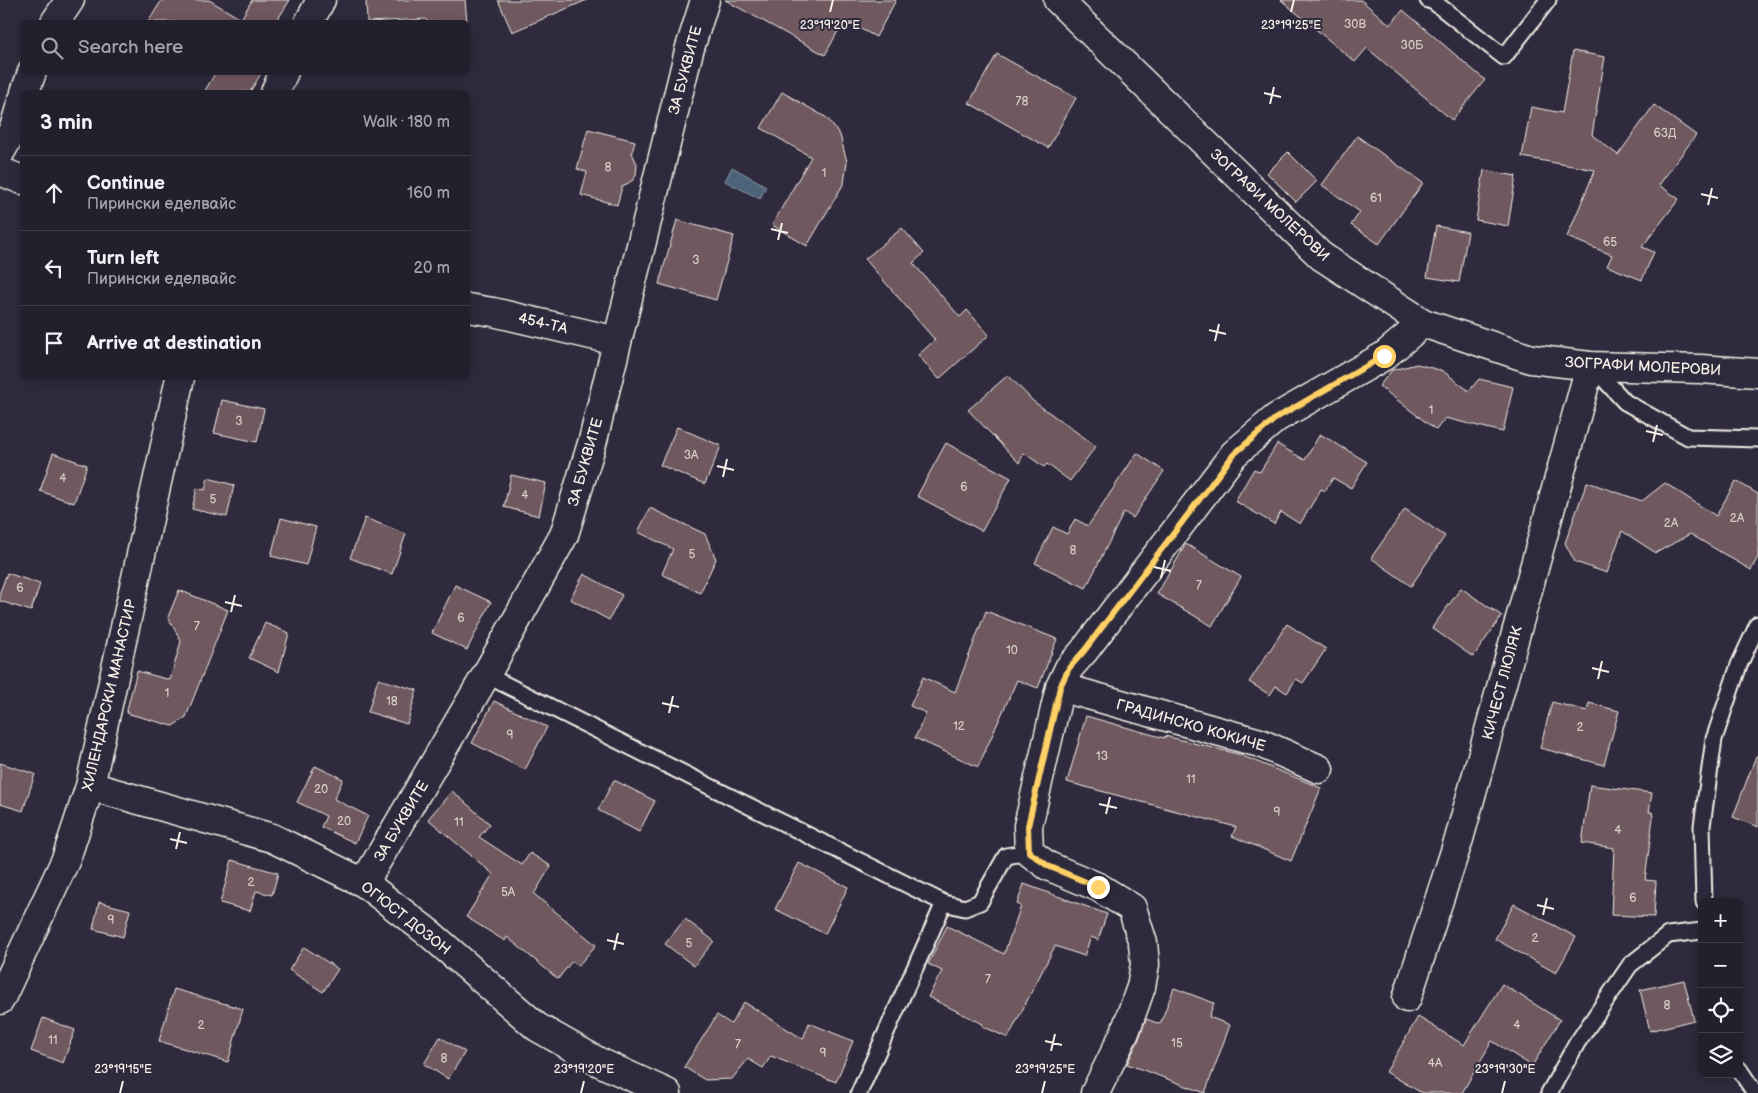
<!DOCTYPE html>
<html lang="en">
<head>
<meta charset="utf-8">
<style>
  :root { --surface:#23202e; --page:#2b2836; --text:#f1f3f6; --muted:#a3a3aa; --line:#403e4a }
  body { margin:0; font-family:"Balsamiq Sans",sans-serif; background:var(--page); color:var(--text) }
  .controls { position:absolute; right:15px; bottom:15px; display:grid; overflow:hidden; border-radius:8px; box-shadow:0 2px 12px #0003 }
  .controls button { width:45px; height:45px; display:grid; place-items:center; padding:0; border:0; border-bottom:1px solid var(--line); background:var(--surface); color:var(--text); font:25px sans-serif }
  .stop { position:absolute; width:15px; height:15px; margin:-11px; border:4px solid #ffd166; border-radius:50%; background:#fff }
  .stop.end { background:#ffd166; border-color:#fff; box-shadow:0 1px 5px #0008 }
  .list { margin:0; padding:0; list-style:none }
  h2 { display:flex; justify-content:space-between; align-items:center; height:65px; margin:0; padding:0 20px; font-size:21px }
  h2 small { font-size:16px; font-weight:400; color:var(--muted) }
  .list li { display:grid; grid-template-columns:32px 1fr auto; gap:15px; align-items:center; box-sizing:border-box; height:75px; padding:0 20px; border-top:1px solid var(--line) }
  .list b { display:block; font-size:19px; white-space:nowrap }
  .list p { margin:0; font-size:16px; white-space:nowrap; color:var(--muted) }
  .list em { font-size:16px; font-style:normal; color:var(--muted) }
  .icon { flex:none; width:28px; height:28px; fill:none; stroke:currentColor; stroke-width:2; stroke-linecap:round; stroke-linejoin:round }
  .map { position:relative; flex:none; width:1758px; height:1093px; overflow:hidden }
  .search { position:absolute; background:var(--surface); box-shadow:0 2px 12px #0003; left:20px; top:20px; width:450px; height:55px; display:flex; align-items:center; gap:12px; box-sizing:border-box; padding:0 18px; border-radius:8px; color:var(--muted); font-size:19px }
  .panel { position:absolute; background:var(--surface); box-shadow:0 2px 12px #0003; left:20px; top:90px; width:450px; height:290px; border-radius:8px }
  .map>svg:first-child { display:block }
  .water { fill:#4e6479; stroke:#909ca5 }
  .building { fill:#6f595e; stroke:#f4f1e8 }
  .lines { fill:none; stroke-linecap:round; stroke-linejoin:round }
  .lane-casing { stroke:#f4f1e8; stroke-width:19 }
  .street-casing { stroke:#f4f1e8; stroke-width:31 }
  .secondary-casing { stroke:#f4f1e8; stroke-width:31 }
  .lane { stroke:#2f2a3d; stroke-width:15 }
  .street { stroke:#2f2a3d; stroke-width:28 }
  .secondary { stroke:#2f2a3d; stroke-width:28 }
  .route { stroke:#ffd166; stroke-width:6 }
  .ticks { fill:none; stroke:#f4f1e8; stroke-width:2 }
  .labels { text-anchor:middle; stroke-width:4; stroke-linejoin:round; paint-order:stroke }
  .number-label { font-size:12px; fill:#d3cbc6 }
  .street-label { font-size:15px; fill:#f4f1e8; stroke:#2f2a3d }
  .ticks-label { font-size:12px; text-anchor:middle; fill:#f4f1e8; stroke:#2f2a3d; stroke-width:4; stroke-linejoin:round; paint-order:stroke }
</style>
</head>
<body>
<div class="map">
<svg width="1758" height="1093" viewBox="0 0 1758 1093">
  <rect width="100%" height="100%" fill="#2f2a3d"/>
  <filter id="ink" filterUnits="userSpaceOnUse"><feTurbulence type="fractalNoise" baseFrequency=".02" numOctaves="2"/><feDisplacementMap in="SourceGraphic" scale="10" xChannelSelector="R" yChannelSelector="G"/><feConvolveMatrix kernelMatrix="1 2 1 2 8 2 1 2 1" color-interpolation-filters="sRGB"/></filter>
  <g filter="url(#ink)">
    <path class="water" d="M 732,167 L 766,186 L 760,199 L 725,181 Z"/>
    <path class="building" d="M 162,0 L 209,0 L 241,19 L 252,0 L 290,0 L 276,22 L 148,22 Z
      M 366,0 L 465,0 L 467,22 L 427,22 L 426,19 L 367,22 Z
      M 498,0 L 587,0 L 512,32 Z
      M 725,0 L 896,0 L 876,37 L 844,20 L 825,55 Z
      M 1281,0 L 1361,0 L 1390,25 L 1403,10 L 1485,80 L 1452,120 L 1367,48 L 1355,62 Z
      M 1573,51 L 1605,57 L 1592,135 L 1618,155 L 1654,105 L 1696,135 L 1659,185 L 1679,199 L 1642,247 L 1654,252 L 1642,280 L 1607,266 L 1612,255 L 1567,237 L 1595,170 L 1522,157 L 1531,107 L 1562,113 Z
      M 997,54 L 1076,98 L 1048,148 L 969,103 Z
      M 216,72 L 262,72 L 250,92 L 204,92 Z
      M 782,92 L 827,118 L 840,135 L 847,162 L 844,183 L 807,246 L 772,225 L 811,157 L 761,128 Z
      M 588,129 L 635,141 L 632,153 L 637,164 L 636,175 L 633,180 L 622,187 L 617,205 L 581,195 L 587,172 L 577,169 Z
      M 1357,136 L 1423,183 L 1379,244 L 1351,225 L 1360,212 L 1322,185 Z
      M 1288,152 L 1317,181 L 1296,202 L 1267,173 Z
      M 1484,170 L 1516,176 L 1508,226 L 1476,220 Z
      M 677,220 L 734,236 L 716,300 L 659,284 Z
      M 1436,226 L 1468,232 L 1459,282 L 1427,277 Z
      M 902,228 L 924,253 L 913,263 L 960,317 L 967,310 L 989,335 L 939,379 L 918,355 L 935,340 L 865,259 Z
      M 1417,364 L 1443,371 L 1469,391 L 1479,379 L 1513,387 L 1503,432 L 1445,418 L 1436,430 L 1379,386 L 1392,370 Z
      M 1008,375 L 1033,401 L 1096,446 L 1070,481 L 1047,464 L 1044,467 L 1024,453 L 1019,463 L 968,410 Z
      M 222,400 L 264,409 L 257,442 L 214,433 Z
      M 677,427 L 721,446 L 705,484 L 660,465 Z
      M 1320,434 L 1367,462 L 1351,488 L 1333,478 L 1325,491 L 1321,489 L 1300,524 L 1281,512 L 1274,524 L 1235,501 L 1254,469 L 1260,472 L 1277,444 L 1305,460 Z
      M 946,443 L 1011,478 L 982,531 L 917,496 Z
      M 53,453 L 87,465 L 74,503 L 40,491 Z
      M 1137,453 L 1164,471 L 1133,518 L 1124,512 L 1086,588 L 1035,563 L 1053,527 L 1067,534 L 1075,519 L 1088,526 Z
      M 511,475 L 546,483 L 539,516 L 504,507 Z
      M 208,478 L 234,485 L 227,517 L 192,509 L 197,488 L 205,490 Z
      M 1736,481 L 1758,494 L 1758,557 L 1751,570 L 1690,534 L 1656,553 L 1622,531 L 1607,573 L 1575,562 L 1565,543 L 1587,482 L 1642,501 L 1665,483 L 1716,516 Z
      M 650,508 L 705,534 L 716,559 L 700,593 L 662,574 L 673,549 L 638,532 Z
      M 1405,509 L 1445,536 L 1411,586 L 1371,558 Z
      M 281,518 L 316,527 L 306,565 L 271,556 Z
      M 365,518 L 406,534 L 392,574 L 350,558 Z
      M 1186,544 L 1241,577 L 1212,626 L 1157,594 Z
      M 7,573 L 40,584 L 31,611 L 0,601 L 0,592 Z
      M 584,574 L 622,595 L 609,620 L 570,599 Z
      M 455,585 L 491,602 L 467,650 L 432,633 Z
      M 1461,588 L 1502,616 L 1473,657 L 1432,628 Z
      M 179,590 L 228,610 L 186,717 L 173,726 L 126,713 L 137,671 L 170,680 L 181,641 L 168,617 Z
      M 986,611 L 1057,639 L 1038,688 L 1017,680 L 978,767 L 915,738 L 926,713 L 910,706 L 923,677 L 955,692 Z
      M 265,623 L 289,633 L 279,672 L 249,658 Z
      M 1287,624 L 1326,649 L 1303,683 L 1296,679 L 1287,693 L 1276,686 L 1270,695 L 1249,682 Z
      M 378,679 L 417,690 L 407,724 L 368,712 Z
      M 494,701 L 547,727 L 525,770 L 472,743 Z
      M 1552,702 L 1587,711 L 1589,703 L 1619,711 L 1604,765 L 1540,748 Z
      M 1086,716 L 1164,738 L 1165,736 L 1238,754 L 1321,788 L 1291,861 L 1232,836 L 1236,827 L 1067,782 Z
      M 1756,756 L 1758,756 L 1758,827 L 1733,817 Z
      M 0,763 L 35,774 L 23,811 L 0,804 Z
      M 315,766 L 343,779 L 334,799 L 368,816 L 355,843 L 321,827 L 326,816 L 297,802 Z
      M 614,780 L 655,801 L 639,832 L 598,810 Z
      M 1590,785 L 1652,793 L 1649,812 L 1652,812 L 1653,817 L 1645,880 L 1656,881 L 1654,917 L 1611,915 L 1614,848 L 1582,843 Z
      M 452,791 L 490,824 L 479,837 L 522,865 L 530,853 L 551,866 L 534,894 L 596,945 L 578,966 L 572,961 L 558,979 L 507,937 L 505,941 L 466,917 L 493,874 L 428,819 Z
      M 232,860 L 278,873 L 272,895 L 256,891 L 250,911 L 220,903 Z
      M 799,863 L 848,887 L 825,934 L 775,909 Z
      M 1024,884 L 1107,914 L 1098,940 L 1091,937 L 1084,956 L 1055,946 L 1008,1038 L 982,1026 L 983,1024 L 928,997 L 942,971 L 928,964 L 947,926 L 1004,954 L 1021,906 L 1017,904 Z
      M 99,902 L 130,910 L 123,937 L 93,929 Z
      M 1514,904 L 1576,937 L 1556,973 L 1495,939 Z
      M 685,919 L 714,941 L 694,966 L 665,944 Z
      M 304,947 L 338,969 L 323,992 L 289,970 Z
      M 1684,980 L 1694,1020 L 1650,1031 L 1640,990 Z
      M 1502,984 L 1560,1020 L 1532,1066 L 1492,1041 L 1462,1093 L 1422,1093 L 1386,1072 L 1418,1017 L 1464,1045 Z
      M 1174,988 L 1214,1003 L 1209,1017 L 1230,1025 L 1205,1093 L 1127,1064 L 1139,1039 L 1146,1019 L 1160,1024 Z
      M 174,989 L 243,1009 L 228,1062 L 159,1041 Z
      M 744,1002 L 803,1039 L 809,1023 L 853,1041 L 836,1082 L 771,1056 L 763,1068 L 748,1059 L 732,1079 L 705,1080 L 684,1067 L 717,1015 L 731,1024 Z
      M 43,1018 L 75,1030 L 63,1063 L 31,1051 Z
      M 440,1037 L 465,1052 L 448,1079 L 424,1064 Z"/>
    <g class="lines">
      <defs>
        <path id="lane" d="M 1428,0 L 1434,2 L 1504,57 L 1548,0
          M 1592,366 L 1625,402 L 1688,437 L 1758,439
          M 486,675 L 944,903 L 965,908 L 980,902 L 1006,856 L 1029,852
          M 1704,902 L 1702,826 L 1714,739 L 1739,665 L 1758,624
          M 1739,1069 L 1755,1093
          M 859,1093 L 944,903
          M 1549,1093 L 1577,1043 L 1630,965 L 1668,935 L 1702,931"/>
        <path id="street" d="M 55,22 L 70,0
          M 309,22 L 321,0
          M 25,92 L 32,72
          M 275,92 L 284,72
          M 0,153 L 14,128 L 22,101
          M 0,171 L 22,180
          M 468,308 L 493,312 L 617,341
          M 1060,687 L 1260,743 L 1319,769
          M 90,786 L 272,838 L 364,883 L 429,933 L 537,1027 L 597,1061 L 667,1093
          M 364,883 L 486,675 L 564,535 L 593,440 L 689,51 L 705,0
          M 1407,998 L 1459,839 L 1590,366
          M 0,1000 L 66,859 L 90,786 L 180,378
          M 1095,1093 L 1125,1032 L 1141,987 L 1145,964 L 1143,943 L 1132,908 L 1098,887 L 1048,866 L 1029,852 L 1028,826 L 1060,687 L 1069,668 L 1084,651 L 1234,454 L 1276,418 L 1384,356 L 1423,323"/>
        <path id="secondary" d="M 1058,0 L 1321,256 L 1423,323 L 1531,359 L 1590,366 L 1700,369 L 1758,373"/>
      </defs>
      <use href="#lane" class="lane-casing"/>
      <use href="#street" class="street-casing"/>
      <use href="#secondary" class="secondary-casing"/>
      <use href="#lane" class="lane"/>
      <use href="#street" class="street"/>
      <use href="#secondary" class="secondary"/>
    </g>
  </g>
  <g class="lines" filter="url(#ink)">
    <path class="route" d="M 1098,887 L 1048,866 L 1029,852 L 1028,826 L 1060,687 L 1069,668 L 1084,651 L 1234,454 L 1276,418 L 1384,356"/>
  </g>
  <path class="ticks" d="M 830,12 L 833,0M 1291,12 L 1294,0M 1264,93 L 1281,97M 1270,104 L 1274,87M 1701,194 L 1718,198M 1708,205 L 1712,188M 771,229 L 788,233M 778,240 L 782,223M 1209,330 L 1226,334M 1215,341 L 1219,324M 1646,431 L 1663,435M 1653,442 L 1657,425M 717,466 L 734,470M 723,477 L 727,459M 1154,567 L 1171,571M 1161,578 L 1165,560M 225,602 L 242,606M 231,612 L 235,595M 1592,668 L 1609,672M 1598,679 L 1602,661M 662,703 L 679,707M 669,713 L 673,696M 1099,804 L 1117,808M 1106,814 L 1110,797M 170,839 L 187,843M 176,849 L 180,832M 1537,905 L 1554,909M 1543,915 L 1547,898M 607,940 L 624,944M 614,950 L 618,933M 1045,1041 L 1062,1045M 1051,1051 L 1055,1034M 120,1093 L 123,1081M 581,1093 L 584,1081M 1042,1093 L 1045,1081M 1502,1093 L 1505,1081"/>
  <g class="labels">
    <g class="number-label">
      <text x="1355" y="28">30В</text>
      <text x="1412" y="49">30Б</text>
      <text x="1022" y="105">78</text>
      <text x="1665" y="137">63Д</text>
      <text x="608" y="171">8</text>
      <text x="824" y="177">1</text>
      <text x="1376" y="202">61</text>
      <text x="1610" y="246">65</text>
      <text x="696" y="264">3</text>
      <text x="1431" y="414">1</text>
      <text x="239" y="425">3</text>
      <text x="691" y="459">3А</text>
      <text x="63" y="482">4</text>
      <text x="964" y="491">6</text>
      <text x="525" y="499">4</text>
      <text x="213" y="503">5</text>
      <text x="1737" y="522">2А</text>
      <text x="1671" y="527">2А</text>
      <text x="1073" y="554">8</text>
      <text x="692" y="558">5</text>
      <text x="1199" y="589">7</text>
      <text x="20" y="592">6</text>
      <text x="461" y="622">6</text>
      <text x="197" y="630">7</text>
      <text x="1012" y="654">10</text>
      <text x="167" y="697">1</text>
      <text x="392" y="705">18</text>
      <text x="959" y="730">12</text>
      <text x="1580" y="731">2</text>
      <text x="510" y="739">9</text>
      <text x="1102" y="760">13</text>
      <text x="1191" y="783">11</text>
      <text x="321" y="793">20</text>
      <text x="1277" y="816">9</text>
      <text x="344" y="825">20</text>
      <text x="459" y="826">11</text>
      <text x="1618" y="834">4</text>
      <text x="251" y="886">2</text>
      <text x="508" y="896">5А</text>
      <text x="1633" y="902">6</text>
      <text x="111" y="924">9</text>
      <text x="1535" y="942">2</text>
      <text x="689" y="947">5</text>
      <text x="988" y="983">7</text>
      <text x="1667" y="1009">8</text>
      <text x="201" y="1029">2</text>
      <text x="1517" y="1029">4</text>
      <text x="53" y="1044">11</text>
      <text x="1177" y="1047">15</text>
      <text x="738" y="1048">7</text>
      <text x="823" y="1057">9</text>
      <text x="444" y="1062">8</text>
      <text x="1435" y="1067">4А</text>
    </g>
    <g class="street-label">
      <text transform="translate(685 70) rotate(-75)" y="5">ЗА БУКВИТЕ</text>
      <text transform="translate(1270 205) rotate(43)" y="5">ЗОГРАФИ МОЛЕРОВИ</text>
      <text transform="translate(543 323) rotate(13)" y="5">454-ТА</text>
      <text transform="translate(1643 366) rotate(3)" y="5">ЗОГРАФИ МОЛЕРОВИ</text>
      <text transform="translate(585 462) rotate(-74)" y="5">ЗА БУКВИТЕ</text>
      <text transform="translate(1502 683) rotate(-75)" y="5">КИЧЕСТ ЛЮЛЯК</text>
      <text transform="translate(109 695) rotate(-77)" y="5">ХИЛЕНДАРСКИ МАНАСТИР</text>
      <text transform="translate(1191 725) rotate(16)" y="5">ГРАДИНСКО КОКИЧЕ</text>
      <text transform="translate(401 821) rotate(-59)" y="5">ЗА БУКВИТЕ</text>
      <text transform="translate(406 918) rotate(38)" y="5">ОГЮСТ ДОЗОН</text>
    </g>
  </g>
  <g class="ticks-label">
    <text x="830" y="29">23°19'20"E</text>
    <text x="1291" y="29">23°19'25"E</text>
    <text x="123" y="1073">23°19'15"E</text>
    <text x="584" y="1073">23°19'20"E</text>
    <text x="1045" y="1073">23°19'25"E</text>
    <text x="1505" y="1073">23°19'30"E</text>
  </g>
</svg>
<div class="controls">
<button>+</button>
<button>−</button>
<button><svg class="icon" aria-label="locate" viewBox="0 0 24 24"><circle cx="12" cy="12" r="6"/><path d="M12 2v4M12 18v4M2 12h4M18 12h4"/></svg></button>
<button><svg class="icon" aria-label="layers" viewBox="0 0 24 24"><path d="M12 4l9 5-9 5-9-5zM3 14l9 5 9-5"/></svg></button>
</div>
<div class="stop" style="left:1384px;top:356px"></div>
<div class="stop end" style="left:1098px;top:887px"></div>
<div class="search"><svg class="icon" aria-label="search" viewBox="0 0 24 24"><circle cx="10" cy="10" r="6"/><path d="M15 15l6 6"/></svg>Search here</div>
<section class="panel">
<h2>3 min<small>Walk · 180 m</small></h2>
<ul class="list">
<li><svg class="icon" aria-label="ahead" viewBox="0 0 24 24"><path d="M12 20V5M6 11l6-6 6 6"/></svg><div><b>Continue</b><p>Пирински еделвайс</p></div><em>160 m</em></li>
<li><svg class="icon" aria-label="left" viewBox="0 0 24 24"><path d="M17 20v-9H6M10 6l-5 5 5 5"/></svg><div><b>Turn left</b><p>Пирински еделвайс</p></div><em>20 m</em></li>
<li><svg class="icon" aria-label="arrive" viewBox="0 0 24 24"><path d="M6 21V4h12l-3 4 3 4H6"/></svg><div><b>Arrive at destination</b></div></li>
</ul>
</section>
</div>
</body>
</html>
